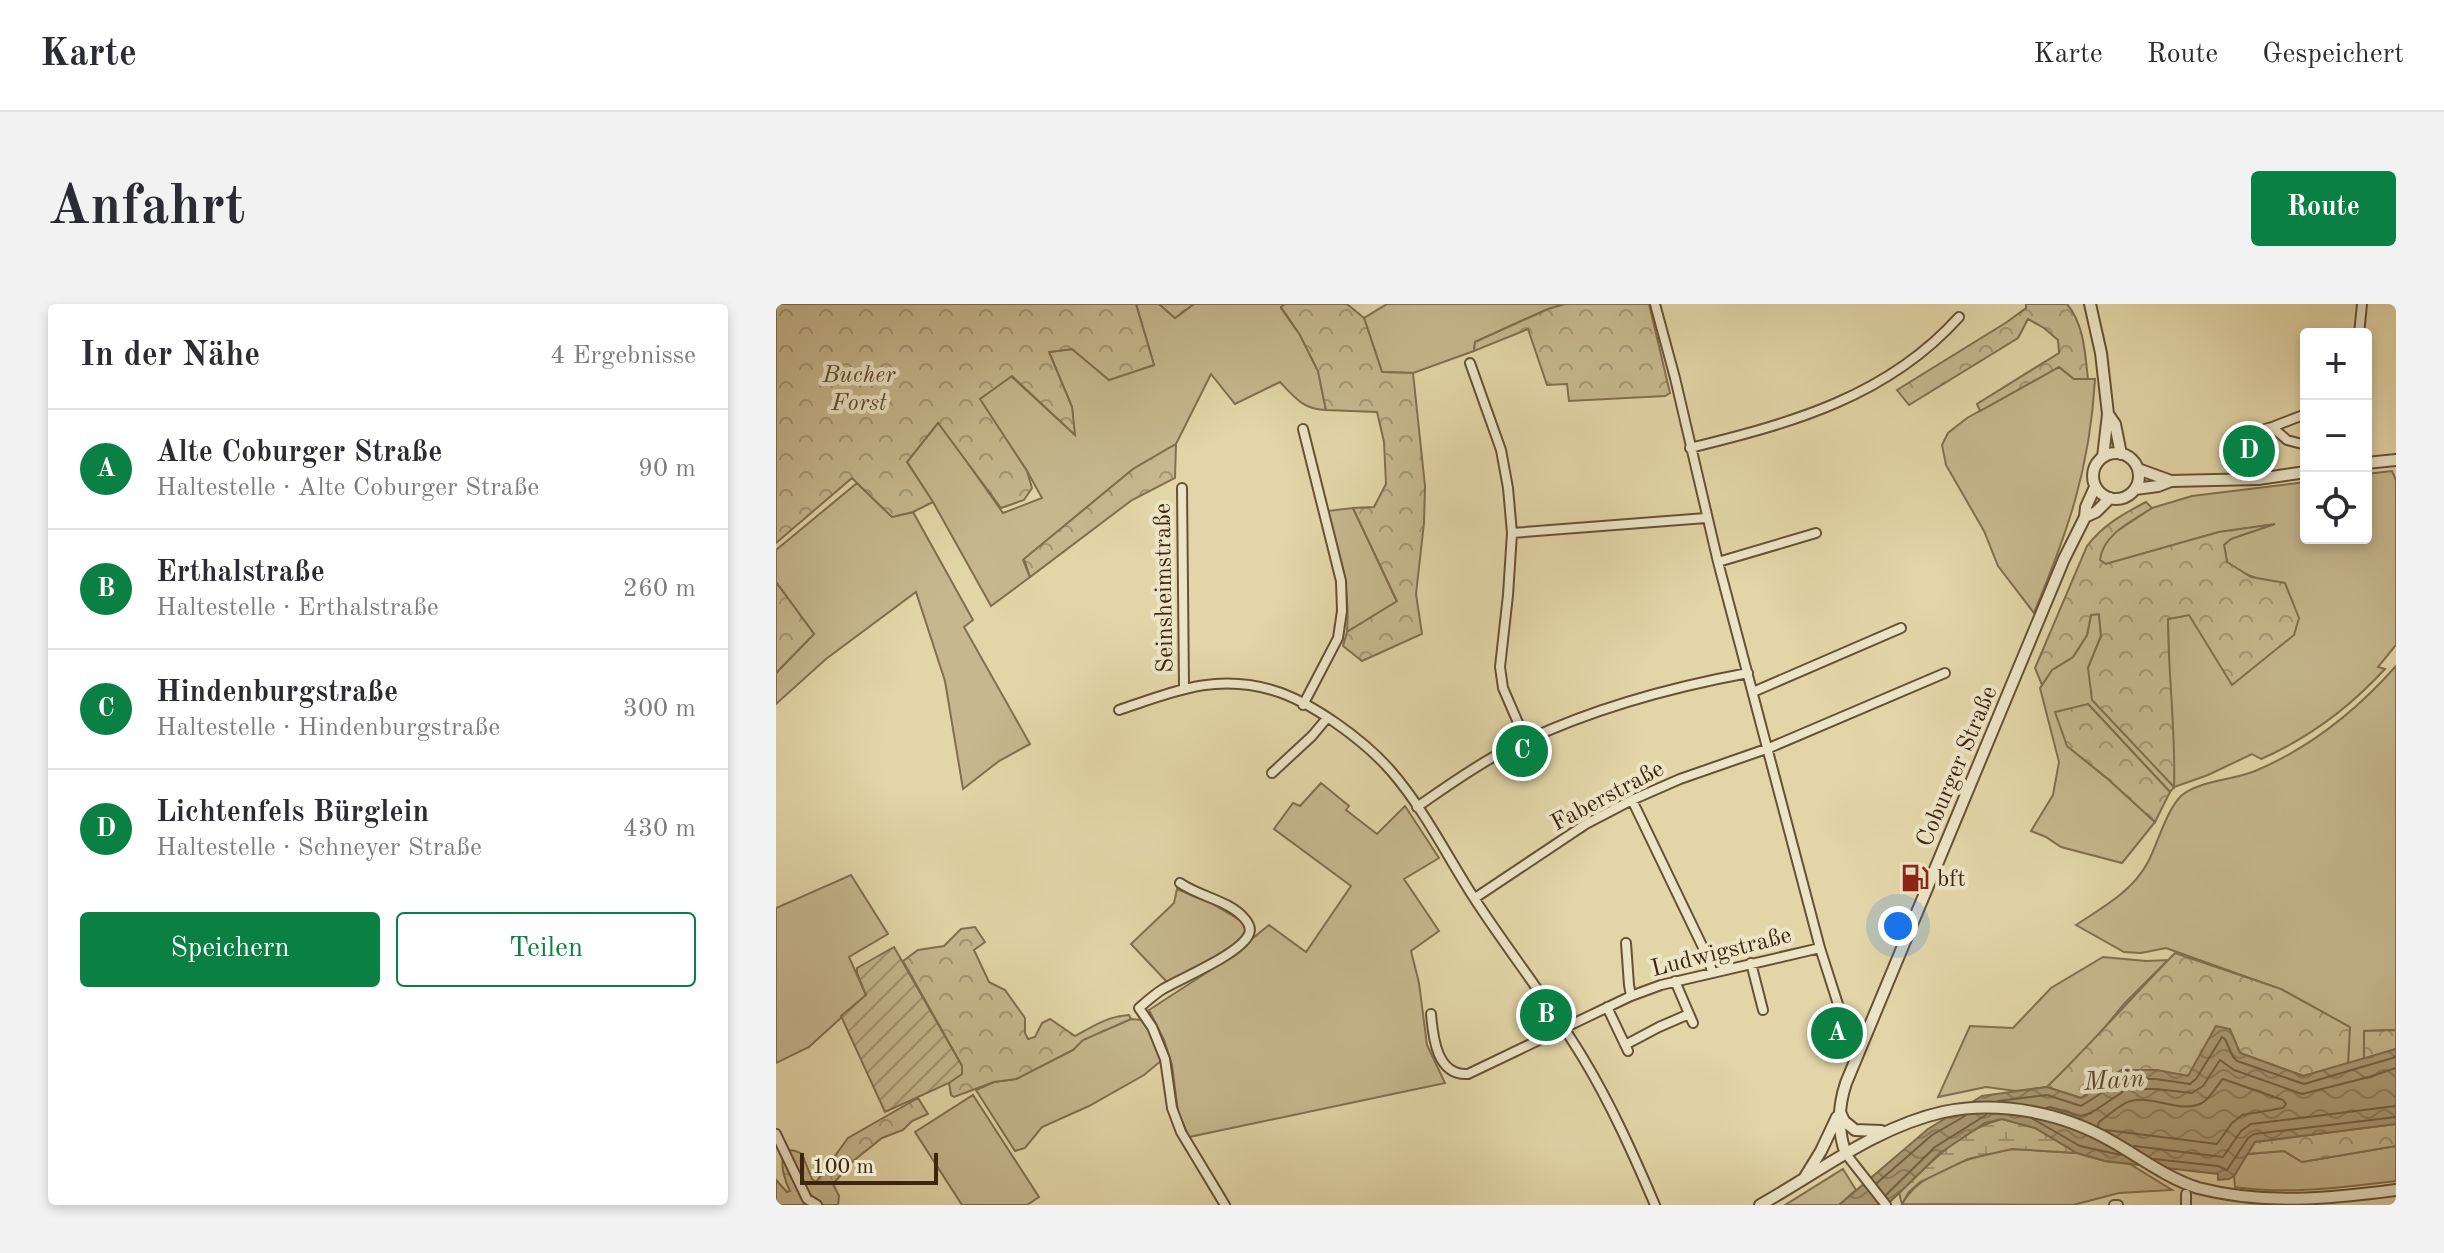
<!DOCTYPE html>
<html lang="de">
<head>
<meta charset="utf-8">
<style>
  :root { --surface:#fff; --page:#f2f2f3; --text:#2b2b33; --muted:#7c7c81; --line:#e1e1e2; --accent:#0b8043 }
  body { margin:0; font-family:"Old Standard TT",serif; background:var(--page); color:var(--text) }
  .controls { position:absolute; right:24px; top:24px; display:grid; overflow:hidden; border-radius:8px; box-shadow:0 4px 12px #0003 }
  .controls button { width:72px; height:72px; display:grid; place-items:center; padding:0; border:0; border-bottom:2px solid var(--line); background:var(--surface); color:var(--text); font:40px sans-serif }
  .scale { position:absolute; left:24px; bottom:20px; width:138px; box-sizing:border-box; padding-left:8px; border:4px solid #3e2511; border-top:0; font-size:22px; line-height:28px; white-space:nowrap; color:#3e2511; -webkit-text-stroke:6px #ece4c6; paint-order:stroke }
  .you { position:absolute; left:1122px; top:622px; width:28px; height:28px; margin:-20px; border:6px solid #fff; border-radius:50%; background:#1a73e8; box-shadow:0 0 0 12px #1a73e833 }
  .badge { display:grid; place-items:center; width:52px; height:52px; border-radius:50%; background:var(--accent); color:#fff; font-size:26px; font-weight:700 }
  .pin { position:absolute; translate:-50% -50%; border:4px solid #fff; box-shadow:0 2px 8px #0006 }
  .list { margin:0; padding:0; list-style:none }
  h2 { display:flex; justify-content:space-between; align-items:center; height:104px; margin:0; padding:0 32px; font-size:34px }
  h2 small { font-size:26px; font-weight:400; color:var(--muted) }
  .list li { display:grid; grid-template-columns:52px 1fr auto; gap:24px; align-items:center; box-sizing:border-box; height:120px; padding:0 32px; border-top:2px solid var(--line) }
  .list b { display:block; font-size:30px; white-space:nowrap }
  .list p { margin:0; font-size:26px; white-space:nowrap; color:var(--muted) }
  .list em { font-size:26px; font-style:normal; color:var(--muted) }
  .actions { display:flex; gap:16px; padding:24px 32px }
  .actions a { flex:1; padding:18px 0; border:2px solid var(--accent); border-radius:8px; text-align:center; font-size:28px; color:var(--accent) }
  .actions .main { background:var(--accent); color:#fff }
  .icon { flex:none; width:44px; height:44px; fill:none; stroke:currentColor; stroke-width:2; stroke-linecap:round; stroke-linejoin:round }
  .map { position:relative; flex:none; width:1620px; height:901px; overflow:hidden; border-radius:8px }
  header { display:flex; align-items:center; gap:48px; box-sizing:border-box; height:112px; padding:0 40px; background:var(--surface); border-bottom:2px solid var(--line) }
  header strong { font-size:38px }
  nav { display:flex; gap:44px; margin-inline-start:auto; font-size:28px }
  .intro { display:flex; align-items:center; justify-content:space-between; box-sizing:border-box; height:192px; padding:0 48px }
  h1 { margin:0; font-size:56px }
  .button { padding:20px 36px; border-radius:8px; background:var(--accent); color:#fff; font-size:28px; font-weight:700 }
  main { display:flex; gap:48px; padding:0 48px }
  aside { flex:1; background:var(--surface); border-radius:8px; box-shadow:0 4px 12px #0003 }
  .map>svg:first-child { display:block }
  .green { fill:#c6b78e; stroke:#826e50; stroke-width:2 }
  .forest { fill:url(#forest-crowns); stroke:#826e50; stroke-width:2 }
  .wetland { fill:url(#wetland-marsh); stroke:#826e50; stroke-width:2 }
  .garden { fill:url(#garden-furrows); stroke:#826e50; stroke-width:2 }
  .water { fill:url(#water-waves); stroke:#7f6b4c; stroke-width:2 }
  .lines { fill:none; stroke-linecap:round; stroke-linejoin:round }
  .shore { stroke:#745f42; stroke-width:2 }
  .minor-casing { stroke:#675136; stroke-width:12 }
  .tertiary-casing { stroke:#675136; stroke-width:14 }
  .minor { stroke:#ece4c6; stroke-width:8 }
  .tertiary { stroke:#ece4c6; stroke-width:10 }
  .labels { text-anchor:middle; stroke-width:8; stroke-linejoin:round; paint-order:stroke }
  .park-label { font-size:24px; font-style:italic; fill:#604a30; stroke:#ece4c6 }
  .street-label { font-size:24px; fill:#3e2511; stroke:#ece4c6 }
  .poi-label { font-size:24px; fill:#3e2511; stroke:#ece4c6; text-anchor:start }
  .water-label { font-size:26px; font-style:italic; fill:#5e482f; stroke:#ece4c6 }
</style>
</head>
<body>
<header>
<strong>Karte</strong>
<nav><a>Karte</a><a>Route</a><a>Gespeichert</a></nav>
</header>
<div class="intro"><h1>Anfahrt</h1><a class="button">Route</a></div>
<main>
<aside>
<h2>In der Nähe<small>4 Ergebnisse</small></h2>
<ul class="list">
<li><span class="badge">A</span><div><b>Alte Coburger Straße</b><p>Haltestelle · Alte Coburger Straße</p></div><em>90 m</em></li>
<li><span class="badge">B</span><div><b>Erthalstraße</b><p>Haltestelle · Erthalstraße</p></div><em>260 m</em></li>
<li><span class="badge">C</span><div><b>Hindenburgstraße</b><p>Haltestelle · Hindenburgstraße</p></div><em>300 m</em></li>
<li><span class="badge">D</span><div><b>Lichtenfels Bürglein</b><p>Haltestelle · Schneyer Straße</p></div><em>430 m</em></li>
</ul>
<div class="actions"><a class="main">Speichern</a><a>Teilen</a></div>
</aside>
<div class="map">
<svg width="1620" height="901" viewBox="0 0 1620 901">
  <defs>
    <pattern id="forest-crowns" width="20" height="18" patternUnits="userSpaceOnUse" patternTransform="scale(2)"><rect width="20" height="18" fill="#c6b78e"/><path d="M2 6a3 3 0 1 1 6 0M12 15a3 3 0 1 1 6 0" fill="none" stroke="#a29573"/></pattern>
    <pattern id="wetland-marsh" width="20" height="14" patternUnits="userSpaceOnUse" patternTransform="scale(2)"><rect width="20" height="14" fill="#c6b78e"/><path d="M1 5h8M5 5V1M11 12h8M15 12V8" fill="none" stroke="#a29573"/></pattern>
    <pattern id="garden-furrows" width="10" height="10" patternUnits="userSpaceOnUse" patternTransform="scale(2)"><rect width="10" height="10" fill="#c6b78e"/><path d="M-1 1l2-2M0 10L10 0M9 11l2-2" fill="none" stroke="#a29573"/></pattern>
    <pattern id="water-waves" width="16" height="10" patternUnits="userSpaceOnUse" patternTransform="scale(2)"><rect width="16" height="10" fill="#aa9974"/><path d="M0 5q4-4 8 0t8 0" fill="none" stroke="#8c7d5e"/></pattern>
  </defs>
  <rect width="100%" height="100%" fill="#e2d5a7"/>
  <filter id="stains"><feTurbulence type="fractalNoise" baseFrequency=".0025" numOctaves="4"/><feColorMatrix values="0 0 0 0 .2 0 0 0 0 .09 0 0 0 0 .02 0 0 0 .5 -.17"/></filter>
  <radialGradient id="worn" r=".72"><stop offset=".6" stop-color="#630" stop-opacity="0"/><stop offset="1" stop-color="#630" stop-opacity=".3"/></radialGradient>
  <path class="green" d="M 360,0 L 383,0 L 399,14 L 418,0 L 509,0 L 505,4 L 524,31 L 542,67 L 550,106 C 528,106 518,93 504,78 L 459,100 L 435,70 L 400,140 L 357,165 L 247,256 L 254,273 L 215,302 L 157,198 L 131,158 L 163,118 L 227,209 L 266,194 L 251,167 L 203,95 L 235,72 L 298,130 L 296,103 L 273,48 L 296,45 L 334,75 L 378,61 Z
    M 611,0 L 789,0 L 772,5 L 699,38 L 698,47 L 637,69 L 606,68 L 588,14 Z
    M 1283,63 L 1298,75 L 1319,75 C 1314,165 1292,227 1258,309 L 1222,262 L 1208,227 L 1170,161 L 1166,141 L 1172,129 L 1191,114 Z
    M 1616,167 L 1620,176 L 1620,341 L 1602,363 L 1609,365 C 1574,403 1533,434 1485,455 L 1476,450 L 1432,471 L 1398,483 L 1394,488 L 1312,400 L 1291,442 L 1332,475 L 1379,518 L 1346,559 L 1285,543 L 1270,533 L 1255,527 L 1277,491 L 1283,458 L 1264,384 L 1276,366 L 1297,353 L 1311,331 L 1315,311 L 1323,310 L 1325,332 L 1312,364 L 1393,368 L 1392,315 L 1412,311 L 1499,279 C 1480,275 1466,270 1451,258 L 1448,241 L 1454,235 L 1494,221 L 1443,228 L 1330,260 L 1323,256 L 1325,243 L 1341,227 L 1376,204 L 1416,192 L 1530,178 L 1530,234 L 1590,234 L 1590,170 Z
    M 81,179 L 116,213 L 137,208 L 197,316 L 188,323 L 254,440 L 223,457 L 187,485 L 169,377 L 140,288 L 50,355 L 0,400 L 0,369 L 38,330 L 0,278 L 0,246 Z
    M 577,204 L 621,298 L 571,328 C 574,281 564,250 551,207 Z
    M 1620,362 L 1620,726 L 1588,727 L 1588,755 L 1572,760 L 1573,723 L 1504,685 L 1390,644 L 1365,649 L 1348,648 L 1300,621 C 1327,603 1356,588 1372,558 C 1382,539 1390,507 1405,492 C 1421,477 1458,476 1479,467 C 1534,444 1581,406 1620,362 Z
    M 545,479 L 573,502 L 570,506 L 601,530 L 629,502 L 663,554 L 628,575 L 663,627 L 635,647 L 643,679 L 651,741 L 669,779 L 413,833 L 402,808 L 396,761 L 388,736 L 373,706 L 450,656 L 493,621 L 530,648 L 575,582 L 498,525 L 517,499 L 524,502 Z
    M 75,571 L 112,630 L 73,653 L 90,691 L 33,743 L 0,759 L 0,604 Z
    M 401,585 L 435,599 L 467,618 L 470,626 C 459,649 414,667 391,678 L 355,640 L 398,599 Z
    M 1327,653 L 1370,657 L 1392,656 L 1348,700 L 1315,740 L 1271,783 L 1240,787 L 1210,783 L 1162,793 L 1194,722 L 1237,724 L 1275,684 Z
    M 355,715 L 366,716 L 381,741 L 385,757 L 368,771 L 313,802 L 266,823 L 249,844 L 239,847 L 200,786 L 218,778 L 240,775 L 297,746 L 306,736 Z
    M 197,791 L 263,893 L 251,901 L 186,901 L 139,828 Z
    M 1620,842 L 1620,877 C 1566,883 1513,891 1459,883 L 1458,872 L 1471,850 L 1508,847 L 1526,858 Z
    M 1236,845 L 1301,849 L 1329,857 L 1354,860 L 1396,886 L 1343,889 L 1297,901 L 1126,900 C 1145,865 1199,852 1236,845 Z
    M 1067,865 L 1080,886 L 1063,901 L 1009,901 Z"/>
  <path class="forest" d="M 0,0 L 360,0 L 378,61 L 333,76 L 296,45 L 273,48 L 296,103 L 299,131 L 236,72 L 204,95 L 251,167 L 256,184 L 248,196 L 225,204 L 162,119 L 131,158 L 157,198 L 137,208 L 116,213 L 76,174 L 0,239 Z
    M 383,0 L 418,0 L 399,14 Z
    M 509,0 L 571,0 L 588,14 L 606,68 L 637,69 L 649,182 L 648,219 L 640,290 L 646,330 L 586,357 L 567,342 L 571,328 L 621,297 L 577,204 L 598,203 L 610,180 L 608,138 L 601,108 L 550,106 L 542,67 L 524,31 L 505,3 Z
    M 789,0 L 873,0 L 894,89 L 889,92 L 793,97 L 791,80 L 771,81 L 752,25 L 698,47 L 699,38 L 772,5 Z
    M 1250,0 L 1291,0 C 1308,20 1309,49 1312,75 L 1298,75 L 1283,63 L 1204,107 L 1201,100 L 1283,49 L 1282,36 L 1268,24 L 1252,15 L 1242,34 L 1133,101 L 1121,86 L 1231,18 L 1250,4 Z
    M 400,140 L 399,174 L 356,196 L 254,273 L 248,255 L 357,165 Z
    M 1370,198 L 1376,204 C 1356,217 1327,230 1324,256 L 1330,260 L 1443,228 L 1499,220 L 1455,235 L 1448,241 L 1451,258 L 1475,273 L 1509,279 L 1523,314 L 1518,331 L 1456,381 L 1413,311 L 1392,315 C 1392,371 1400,427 1398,483 L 1316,396 L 1312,364 L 1325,332 L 1323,310 L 1315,311 L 1311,331 L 1297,353 L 1276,366 L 1266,381 L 1259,364 L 1311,242 C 1327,221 1347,210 1370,198 Z
    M 0,278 L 38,330 L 0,369 Z
    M 1312,400 L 1394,488 L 1379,518 L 1332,475 L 1291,442 L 1279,408 Z
    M 199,623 L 209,638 L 198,646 L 213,678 L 229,686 L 249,714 L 249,729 L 252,735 L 259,733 L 266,719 L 274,715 L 299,732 C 317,722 333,712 353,711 L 355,715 L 307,736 L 297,746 L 240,775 L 218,778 L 178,793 L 175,791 L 173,779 L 186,762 L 127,657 L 142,646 L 168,642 L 185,625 Z
    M 1399,649 L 1505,685 L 1574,723 L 1572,760 L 1528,772 L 1464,749 L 1454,726 L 1413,772 L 1381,767 L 1345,767 L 1305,794 L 1271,783 C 1315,740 1356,693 1399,649 Z
    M 1620,726 L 1620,745 L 1588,755 L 1588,727 Z
    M 142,794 L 152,810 L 136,817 L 127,826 L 106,834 L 76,858 L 57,880 L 63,892 L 62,901 L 0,901 L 0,876 L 11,888 L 14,887 C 4,868 0,835 26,850 L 36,875 L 40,878 L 72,834 Z
    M 1620,820 L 1620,842 L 1526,858 L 1508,847 L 1471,850 L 1479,838 Z"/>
  <path class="wetland" d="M 1226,815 L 1259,824 L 1301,849 L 1236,845 L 1192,855 L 1144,878 L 1133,888 L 1126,900 L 1123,889 C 1153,860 1185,825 1226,815 Z"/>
  <path class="garden" d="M 118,643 L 186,762 L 186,770 L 173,779 L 109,808 L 65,712 L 90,691 L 81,669 L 81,664 Z"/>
  <path class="water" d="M 1440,722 L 1454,725 L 1464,749 L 1527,772 L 1620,745 L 1620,820 L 1479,838 L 1458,872 L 1453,875 L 1442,876 L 1442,870 L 1329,857 L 1301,849 L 1259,824 L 1226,815 L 1209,819 L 1164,849 L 1111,901 L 1063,901 L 1152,825 L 1206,792 L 1271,783 L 1305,794 L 1345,766 L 1381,766 L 1412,772 Z"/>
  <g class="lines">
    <path class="shore" d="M 1222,797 L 1271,791 L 1305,802 L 1348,775 L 1380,775 L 1414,780 L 1420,775 L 1446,733 L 1449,735 L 1457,753 L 1461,757 L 1528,780 L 1620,753
      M 1270,804 L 1274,803 L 1305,812 L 1315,809 L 1351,785 L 1380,785 L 1416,789 L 1427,782 L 1444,756 L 1458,766 L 1526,790 L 1593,773 L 1620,764
      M 1257,815 L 1304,842 L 1345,851
      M 1322,822 L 1323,818 C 1332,812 1345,799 1355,797 C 1379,791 1404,810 1426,799 C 1436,793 1440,782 1447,775 L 1507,796 L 1510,800 L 1507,804 L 1466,811 L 1456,819 L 1441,840 L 1330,826
      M 1358,842 L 1447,853 L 1465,827 L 1475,820 L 1620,802
      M 1378,855 L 1442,862 L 1451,866 L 1472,834 L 1478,830 L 1620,813
      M 1101,879 L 1156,831 L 1189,812
      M 1110,891 L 1159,843 L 1210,811"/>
    <defs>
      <path id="minor" d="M 879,0 L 899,74 L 942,258 L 1044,644 L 1068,719 L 1076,731 L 1086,738
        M 1583,30 L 1586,0
        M 694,59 L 725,146 L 732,184 L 736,229 L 732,291 L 724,363 L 727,384 L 750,437
        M 1496,123 L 1530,110
        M 914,144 C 1016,119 1111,93 1183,13
        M 1482,175 C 1481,164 1476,135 1484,128 C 1486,125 1493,124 1496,123 L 1511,136 L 1530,141
        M 406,184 L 408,384
        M 736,229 L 930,214
        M 942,258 L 1040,229
        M 977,388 L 1125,324
        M 527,401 L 562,334 L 566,307 L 565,277 L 527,125
        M 343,406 C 397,388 439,369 496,386 C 535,397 589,437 615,467 C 648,505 671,552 698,594 C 733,648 774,699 807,754 C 835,800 858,852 879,901
        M 496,469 L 536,432 L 551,414
        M 856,496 L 933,656 L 936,668
        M 641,503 C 667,485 692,467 719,452 C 797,410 885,385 972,369
        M 404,579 C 424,593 453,596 469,615 C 473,620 476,626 472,632 C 461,651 408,673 387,685 C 379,690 371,697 363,704 L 376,723 L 389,755 L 396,804 L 405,828 L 449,901
        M 699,594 L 810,520 L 856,496 L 904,475 L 993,444 L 1169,369
        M 850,639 L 853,681 L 855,692
        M 975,659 L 987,706
        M 899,677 L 917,719
        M 831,703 L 852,747
        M 655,710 C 657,734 661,772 692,770 L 855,692 L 885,681 L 1044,644
        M 849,741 L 883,723 L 913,710
        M 0,830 L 31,895 L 41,901
        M 1070,850 L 1110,901
        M 1338,901 L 1342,901
        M 1410,901 L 1410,890"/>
      <path id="tertiary" d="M 1314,0 L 1325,49 L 1332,110 L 1327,153
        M 1332,110 L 1339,120 L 1345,150
        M1317 172a23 23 0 1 1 46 0a23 23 0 1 1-46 0Z
        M 1590,159 L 1620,156
        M 1362,165 L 1395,177
        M 1359,185 L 1382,182 L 1395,177 L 1482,175 L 1530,168
        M 1309,213 L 1320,208 L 1334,194
        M 1064,808 L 1068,817 L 1079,826 L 1105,827
        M 1070,850 C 1061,826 1062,803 1070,779 L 1288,255 L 1309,213 L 1310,203 L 1319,183
        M 1029,873 L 1045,847 L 1061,813
        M 984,901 C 1043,868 1100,823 1167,808 C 1224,796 1288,809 1337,838 C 1365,854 1391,874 1422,884 C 1488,901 1552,895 1620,886"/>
    </defs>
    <use href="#minor" class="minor-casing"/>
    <use href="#tertiary" class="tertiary-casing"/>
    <use href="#minor" class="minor"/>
    <use href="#tertiary" class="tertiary"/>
  </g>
  <defs>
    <symbol id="fuel-bare" viewBox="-9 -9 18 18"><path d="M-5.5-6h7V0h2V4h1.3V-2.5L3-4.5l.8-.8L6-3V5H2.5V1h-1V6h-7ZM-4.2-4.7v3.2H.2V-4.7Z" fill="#8f2418" stroke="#ece4c6" stroke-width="2.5" paint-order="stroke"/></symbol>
  </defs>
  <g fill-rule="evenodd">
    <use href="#fuel-bare" x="1119" y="554" width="40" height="40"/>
  </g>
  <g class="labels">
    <g class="park-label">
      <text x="83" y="78">Bucher<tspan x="83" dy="28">Forst</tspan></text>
    </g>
    <g class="street-label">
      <text transform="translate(387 284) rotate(-91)" y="8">Seinsheimstraße</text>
      <text transform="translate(1180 462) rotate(-67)" y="8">Coburger Straße</text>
      <text transform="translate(831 491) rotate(-28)" y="8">Faberstraße</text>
      <text transform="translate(945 647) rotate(-14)" y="8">Ludwigstraße</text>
    </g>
    <g class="poi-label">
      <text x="1161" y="582">bft</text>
    </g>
    <g class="water-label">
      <text transform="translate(1338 775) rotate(-4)" y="9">Main</text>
    </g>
  </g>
  <rect width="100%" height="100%" filter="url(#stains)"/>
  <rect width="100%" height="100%" fill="url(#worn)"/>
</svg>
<div class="controls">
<button>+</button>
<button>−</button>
<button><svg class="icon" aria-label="locate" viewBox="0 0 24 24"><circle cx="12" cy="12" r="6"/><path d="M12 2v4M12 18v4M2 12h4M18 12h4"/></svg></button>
</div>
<div class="scale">100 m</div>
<div class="you"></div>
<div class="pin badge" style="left:1061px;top:729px">A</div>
<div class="pin badge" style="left:770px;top:711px">B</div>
<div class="pin badge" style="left:746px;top:447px">C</div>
<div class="pin badge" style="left:1473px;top:147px">D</div>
</div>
</main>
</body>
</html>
